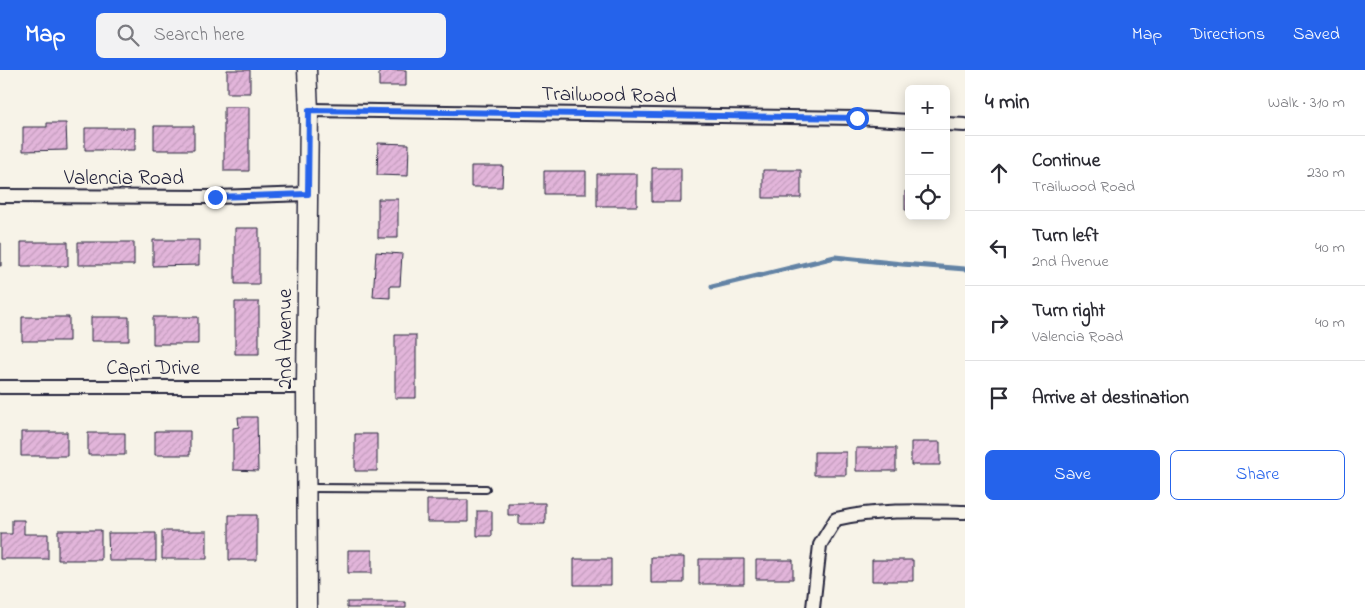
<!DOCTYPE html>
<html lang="en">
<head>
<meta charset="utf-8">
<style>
  :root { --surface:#fff; --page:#f2f2f3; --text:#2b2b33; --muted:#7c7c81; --line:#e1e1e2; --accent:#2563eb }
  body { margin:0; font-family:"Indie Flower",sans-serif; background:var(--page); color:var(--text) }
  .controls { position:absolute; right:15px; top:15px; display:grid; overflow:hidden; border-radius:8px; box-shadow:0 2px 12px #0003 }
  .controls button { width:45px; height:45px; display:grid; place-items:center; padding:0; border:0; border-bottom:1px solid var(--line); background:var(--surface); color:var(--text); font:25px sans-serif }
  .stop { position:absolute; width:15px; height:15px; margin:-11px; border:4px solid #2563eb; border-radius:50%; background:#fff }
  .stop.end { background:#2563eb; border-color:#fff; box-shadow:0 1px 5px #0008 }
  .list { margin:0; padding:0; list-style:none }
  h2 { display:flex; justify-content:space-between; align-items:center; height:65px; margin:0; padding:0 20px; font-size:21px }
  h2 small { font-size:16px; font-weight:400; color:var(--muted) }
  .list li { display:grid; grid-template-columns:32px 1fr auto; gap:15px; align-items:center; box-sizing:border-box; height:75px; padding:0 20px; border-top:1px solid var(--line) }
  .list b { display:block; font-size:19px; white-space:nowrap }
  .list p { margin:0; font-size:16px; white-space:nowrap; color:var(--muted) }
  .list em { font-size:16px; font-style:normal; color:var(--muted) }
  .actions { display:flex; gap:10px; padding:15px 20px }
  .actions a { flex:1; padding:11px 0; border:1px solid var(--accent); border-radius:8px; text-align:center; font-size:18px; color:var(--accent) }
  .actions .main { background:var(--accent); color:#fff }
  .icon { flex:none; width:28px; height:28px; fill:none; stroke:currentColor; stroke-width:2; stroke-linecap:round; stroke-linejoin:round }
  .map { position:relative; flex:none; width:965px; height:538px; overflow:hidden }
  header { display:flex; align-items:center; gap:30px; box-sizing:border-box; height:70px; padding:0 25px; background:var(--accent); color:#fff }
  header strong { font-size:24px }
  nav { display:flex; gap:28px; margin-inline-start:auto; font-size:18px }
  .search { width:350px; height:45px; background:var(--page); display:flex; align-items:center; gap:12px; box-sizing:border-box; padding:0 18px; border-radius:8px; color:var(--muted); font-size:19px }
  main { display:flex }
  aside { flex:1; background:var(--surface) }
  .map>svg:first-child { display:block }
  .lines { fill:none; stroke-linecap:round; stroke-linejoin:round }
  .stream { stroke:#6383a5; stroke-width:5 }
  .building { fill:url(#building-hatch); stroke:#22223b }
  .lane-casing { stroke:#22223b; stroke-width:10 }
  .street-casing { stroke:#22223b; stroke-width:16 }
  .secondary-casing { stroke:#22223b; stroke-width:21 }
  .lane { stroke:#f7f3e8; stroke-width:6 }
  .street { stroke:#f7f3e8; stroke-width:12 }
  .secondary { stroke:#f7f3e8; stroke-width:18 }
  .route { stroke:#2563eb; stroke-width:6 }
  .labels { text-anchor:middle; stroke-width:4; stroke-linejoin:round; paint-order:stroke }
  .street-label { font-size:21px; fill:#22223b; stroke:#f7f3e8 }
</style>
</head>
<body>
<header>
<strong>Map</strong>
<div class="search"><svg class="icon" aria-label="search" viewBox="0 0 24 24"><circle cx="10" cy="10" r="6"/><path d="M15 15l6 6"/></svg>Search here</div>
<nav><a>Map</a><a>Directions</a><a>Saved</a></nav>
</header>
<main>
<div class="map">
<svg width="965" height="538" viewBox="0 0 965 538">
  <defs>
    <pattern id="building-hatch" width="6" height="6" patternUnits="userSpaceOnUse" patternTransform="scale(1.25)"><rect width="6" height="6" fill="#e2b5da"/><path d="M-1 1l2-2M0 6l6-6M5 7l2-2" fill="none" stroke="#c29bbc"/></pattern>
  </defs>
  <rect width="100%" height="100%" fill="#f7f3e8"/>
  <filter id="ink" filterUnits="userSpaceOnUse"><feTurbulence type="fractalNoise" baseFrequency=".02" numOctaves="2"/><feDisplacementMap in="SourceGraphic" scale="10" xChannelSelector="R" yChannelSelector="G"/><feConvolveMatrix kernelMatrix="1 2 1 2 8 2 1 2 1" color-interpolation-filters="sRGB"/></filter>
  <g filter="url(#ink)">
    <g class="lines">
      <path class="stream" d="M 712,217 L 835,187 L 902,194 L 965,199"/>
    </g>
    <path class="building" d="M 227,0 L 250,0 L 250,23 L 227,23 Z
      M 379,0 L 406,0 L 406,16 L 379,16 Z
      M 224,37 L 249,37 L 249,101 L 224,101 Z
      M 47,53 L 66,53 L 67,80 L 23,81 L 23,57 L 47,57 Z
      M 154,56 L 194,56 L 194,80 L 154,80 Z
      M 85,58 L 135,58 L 135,80 L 85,80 Z
      M 378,73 L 409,74 L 408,106 L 377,105 Z
      M 471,96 L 503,96 L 502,117 L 471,117 Z
      M 652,98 L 681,98 L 681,132 L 652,132 Z
      M 763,100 L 801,100 L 801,128 L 763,128 Z
      M 544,101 L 586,101 L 586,124 L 544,124 Z
      M 597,104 L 637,104 L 637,136 L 597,136 Z
      M 905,121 L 909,121 L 909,140 L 905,140 Z
      M 378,129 L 398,129 L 398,168 L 378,168 Z
      M 235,158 L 259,158 L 259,214 L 235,214 Z
      M 153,170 L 199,170 L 199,195 L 153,196 Z
      M 21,172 L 68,172 L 68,196 L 21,196 Z
      M 78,172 L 134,172 L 134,195 L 78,195 Z
      M 0,173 L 1,173 L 1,196 L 0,196 Z
      M 376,182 L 402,184 L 400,216 L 390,216 L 390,228 L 373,227 Z
      M 235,232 L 259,232 L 259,284 L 235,284 Z
      M 22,247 L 69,247 L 69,271 L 22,271 Z
      M 91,247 L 129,247 L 129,271 L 91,271 Z
      M 153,247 L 198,247 L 198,274 L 153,274 Z
      M 395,265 L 416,265 L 416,328 L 395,328 Z
      M 238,347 L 257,347 L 258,401 L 233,400 L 233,358 L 239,357 Z
      M 155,361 L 190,361 L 190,385 L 155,385 Z
      M 21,362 L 67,362 L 67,386 L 21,386 Z
      M 88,363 L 125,363 L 125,385 L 88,385 Z
      M 355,364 L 377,364 L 377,401 L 355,401 Z
      M 911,372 L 940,372 L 940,395 L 911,395 Z
      M 856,378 L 896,378 L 896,401 L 856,401 Z
      M 814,382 L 846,382 L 846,405 L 814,405 Z
      M 427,430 L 468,430 L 468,452 L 427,452 Z
      M 508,433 L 545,433 L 545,454 L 519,454 L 519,445 L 508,445 Z
      M 477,441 L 492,441 L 492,466 L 477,466 Z
      M 229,445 L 257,445 L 257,490 L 229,490 Z
      M 12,450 L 24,450 L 24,464 L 48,464 L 48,489 L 0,489 L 0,464 L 12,464 Z
      M 58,460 L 101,460 L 101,490 L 58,490 Z
      M 162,461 L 207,461 L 207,489 L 162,489 Z
      M 108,463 L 156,463 L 156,491 L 109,491 Z
      M 348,480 L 372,480 L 372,503 L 348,503 Z
      M 651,487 L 684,487 L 684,513 L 651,513 Z
      M 574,489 L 611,489 L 611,515 L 574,515 Z
      M 699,489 L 744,489 L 744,514 L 699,514 Z
      M 756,490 L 793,490 L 793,509 L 756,509 Z
      M 872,490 L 913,490 L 913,511 L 872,511 Z
      M 347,532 L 406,532 L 406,538 L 347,538 Z"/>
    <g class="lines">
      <defs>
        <path id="lane" d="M 308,418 L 486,419"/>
        <path id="street" d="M 309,40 L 857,48 L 909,51
          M 946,54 L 965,55
          M 0,126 L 215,127 L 308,124
          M 0,317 L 306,317
          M 813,538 L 820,475 L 836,449 C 878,439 923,441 965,442"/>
        <path id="secondary" d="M 307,0 L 309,40 L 306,317 L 307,538"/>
      </defs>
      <use href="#lane" class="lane-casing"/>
      <use href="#street" class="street-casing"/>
      <use href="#secondary" class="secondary-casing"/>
      <use href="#lane" class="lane"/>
      <use href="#street" class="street"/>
      <use href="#secondary" class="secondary"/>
    </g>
  </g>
  <g class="lines" filter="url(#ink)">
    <path class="route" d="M 215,127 L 308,124 L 309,40 L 857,48"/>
  </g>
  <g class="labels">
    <g class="street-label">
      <text transform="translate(609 24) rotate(1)" y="7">Trailwood Road</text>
      <text x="124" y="114">Valencia Road</text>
      <text transform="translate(284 269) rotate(-90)" y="7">2nd Avenue</text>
      <text x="153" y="304">Capri Drive</text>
    </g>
  </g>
</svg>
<div class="controls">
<button>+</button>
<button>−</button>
<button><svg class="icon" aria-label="locate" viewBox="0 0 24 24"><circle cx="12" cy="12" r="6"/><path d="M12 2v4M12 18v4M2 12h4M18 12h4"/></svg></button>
</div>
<div class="stop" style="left:857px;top:48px"></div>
<div class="stop end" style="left:215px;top:127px"></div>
</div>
<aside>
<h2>4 min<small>Walk · 310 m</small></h2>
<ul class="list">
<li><svg class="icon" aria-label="ahead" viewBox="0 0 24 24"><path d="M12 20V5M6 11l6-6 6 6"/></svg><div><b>Continue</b><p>Trailwood Road</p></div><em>230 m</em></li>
<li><svg class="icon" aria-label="left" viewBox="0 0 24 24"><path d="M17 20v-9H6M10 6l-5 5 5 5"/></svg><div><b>Turn left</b><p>2nd Avenue</p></div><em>40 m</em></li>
<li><svg class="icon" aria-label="right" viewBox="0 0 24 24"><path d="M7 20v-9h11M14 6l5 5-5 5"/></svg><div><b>Turn right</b><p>Valencia Road</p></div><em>40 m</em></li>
<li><svg class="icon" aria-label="arrive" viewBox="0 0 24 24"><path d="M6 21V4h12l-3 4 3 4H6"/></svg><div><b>Arrive at destination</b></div></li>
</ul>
<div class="actions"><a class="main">Save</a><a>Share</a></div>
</aside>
</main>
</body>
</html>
